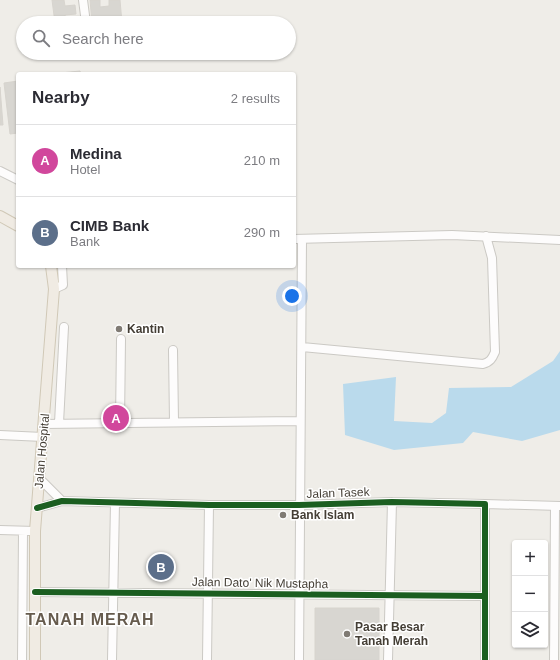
<!DOCTYPE html>
<html lang="en">
<head>
<meta charset="utf-8">
<style>
  :root { --surface:#fff; --page:#f7f7f7; --text:#2b2b33; --muted:#7c7c81; --line:#e1e1e2; --accent:#807b74 }
  body { margin:0; font-family:Arial,sans-serif; background:var(--page); color:var(--text) }
  .controls { position:absolute; right:12px; bottom:12px; display:grid; overflow:hidden; border-radius:4px; box-shadow:0 1px 3px #0004 }
  .controls button { width:36px; height:36px; display:grid; place-items:center; padding:0; border:0; border-bottom:1px solid var(--line); background:var(--surface); color:var(--text); font:20px sans-serif }
  .you { position:absolute; left:292px; top:296px; width:14px; height:14px; margin:-10px; border:3px solid #fff; border-radius:50%; background:#1a73e8; box-shadow:0 0 0 6px #1a73e833 }
  .badge { display:grid; place-items:center; width:26px; height:26px; border-radius:50%; background:var(--accent); color:#fff; font-size:13px; font-weight:700 }
  .pin { position:absolute; translate:-50% -50%; border:2px solid #fff; box-shadow:0 1px 4px #0006 }
  .list { margin:0; padding:0; list-style:none }
  h2 { display:flex; justify-content:space-between; align-items:center; height:52px; margin:0; padding:0 16px; font-size:17px }
  h2 small { font-size:13px; font-weight:400; color:var(--muted) }
  .list li { display:grid; grid-template-columns:26px 1fr auto; gap:12px; align-items:center; box-sizing:border-box; height:72px; padding:0 16px; border-top:1px solid var(--line) }
  .list b { display:block; font-size:15px; white-space:nowrap }
  .list p { margin:0; font-size:13px; white-space:nowrap; color:var(--muted) }
  .list em { font-size:13px; font-style:normal; color:var(--muted) }
  .icon { flex:none; width:22px; height:22px; fill:none; stroke:currentColor; stroke-width:2; stroke-linecap:round; stroke-linejoin:round }
  .map { position:relative; flex:none; width:560px; height:660px; overflow:hidden }
  .search { position:absolute; background:var(--surface); box-shadow:0 1px 3px #0004; left:16px; top:16px; width:280px; height:44px; display:flex; align-items:center; gap:10px; box-sizing:border-box; padding:0 14px; border-radius:22px; color:var(--muted); font-size:15px }
  .panel { position:absolute; background:var(--surface); box-shadow:0 1px 3px #0004; left:16px; top:72px; width:280px; height:196px; border-radius:4px }
  .map>svg:first-child { display:block }
  .water { fill:#badaec }
  .building { fill:#d8d6d1; stroke:#d7d4ce }
  .lines { fill:none; stroke-linecap:round; stroke-linejoin:round }
  .minor-casing { stroke:#cbc9c4; stroke-width:10 }
  .major-casing { stroke:#d0c8b6; stroke-width:12 }
  .minor { stroke:#fdfcfc; stroke-width:8 }
  .major { stroke:#f0ebe3; stroke-width:10 }
  .cycleway-casing { stroke:#fff; stroke-width:8 }
  .cycleway { stroke:#1b5e20; stroke-width:6 }
  .poi-dot { fill:#807b74; stroke:#fff; stroke-width:1.5 }
  .labels { text-anchor:middle; stroke-width:3; stroke-linejoin:round; paint-order:stroke }
  .poi-label { font-size:12px; font-weight:bold; fill:#443e35; stroke:#fff; text-anchor:start }
  .street-label { font-size:12px; fill:#443e35; stroke:#fff }
  .district-label { font-size:16px; font-weight:bold; letter-spacing:1px; fill:#665b4d; stroke:#fff }
</style>
</head>
<body>
<div class="map">
<svg width="560" height="660" viewBox="0 0 560 660">
  <rect width="100%" height="100%" fill="#efede8"/>
  <path class="water" d="M 560,351 L 560,430 L 522,441 L 473,432 L 463,443 L 394,450 L 345,435 L 343,384 L 396,377 L 394,421 L 432,423 L 446,413 L 449,388 L 511,387 L 553,361 Z"/>
  <path class="building" d="M 52,0 L 64,0 L 65,6 L 75,5 L 76,14 L 65,15 L 66,23 L 55,23 Z
    M 90,0 L 100,0 L 100,7 L 109,6 L 109,0 L 120,0 L 122,23 L 109,23 L 109,18 L 102,18 L 102,23 L 92,23 Z
    M 80,71 L 81,74 L 51,74 Z
    M 18,81 L 18,133 L 10,134 L 4,83 Z
    M 0,87 L 3,125 L 0,125 Z
    M 315,608 L 379,608 L 379,660 L 315,660 Z"/>
  <g class="lines">
    <defs>
      <path id="minor" d="M 83,0 L 86,23
        M 0,171 L 18,180
        M 294,239 L 452,235 L 560,240
        M 54,289 L 63,285 L 62,266
        M 302,347 L 483,364 C 490,362 492,359 495,352 L 492,258 L 486,236
        M 173,350 L 174,422
        M 59,423 L 64,327
        M 120,423 L 121,339
        M 44,424 L 300,421
        M 0,435 L 43,437
        M 40,479 L 62,501
        M 485,504 L 560,506
        M 37,508 L 62,501 L 209,505 L 299,505 L 392,502 L 485,504 L 485,660
        M 0,530 L 35,531
        M 35,592 L 484,596
        M 22,660 L 23,531
        M 112,660 L 115,503
        M 207,660 L 209,505
        M 299,660 L 302,240
        M 388,660 L 392,502
        M 554,660 L 555,506"/>
      <path id="major" d="M 0,216 L 18,226
        M 35,660 L 35,531 L 54,289 L 51,266"/>
    </defs>
    <use href="#minor" class="minor-casing"/>
    <use href="#major" class="major-casing"/>
    <use href="#minor" class="minor"/>
    <use href="#major" class="major"/>
    <defs>
      <path id="cycleway" d="M 37,508 L 62,501 L 209,505 L 299,505 L 392,502 L 485,504 L 485,660
        M 35,592 L 484,596"/>
    </defs>
    <use href="#cycleway" class="cycleway-casing"/>
    <use href="#cycleway" class="cycleway"/>
  </g>
  <g class="poi-dot">
    <circle cx="119" cy="329" r="4"/>
    <circle cx="283" cy="515" r="4"/>
    <circle cx="347" cy="634" r="4"/>
  </g>
  <g class="labels">
    <g class="poi-label">
      <text x="127" y="333">Kantin</text>
      <text x="291" y="519">Bank Islam</text>
      <text x="355" y="631">Pasar Besar<tspan x="355" dy="14">Tanah Merah</tspan></text>
    </g>
    <g class="street-label">
      <text transform="translate(42 451) rotate(-85)" y="4">Jalan Hospital</text>
      <text transform="translate(338 493) rotate(-2)" y="4">Jalan Tasek</text>
      <text transform="translate(260 583) rotate(1)" y="4">Jalan Dato' Nik Mustapha</text>
    </g>
    <g class="district-label">
      <text x="90" y="625">TANAH MERAH</text>
    </g>
  </g>
</svg>
<div class="controls">
<button>+</button>
<button>−</button>
<button><svg class="icon" aria-label="layers" viewBox="0 0 24 24"><path d="M12 4l9 5-9 5-9-5zM3 14l9 5 9-5"/></svg></button>
</div>
<div class="you"></div>
<div class="pin badge" style="left:116px;top:418px;background:#d1479c">A</div>
<div class="pin badge" style="left:161px;top:567px;background:#5c6f8a">B</div>
<div class="search"><svg class="icon" aria-label="search" viewBox="0 0 24 24"><circle cx="10" cy="10" r="6"/><path d="M15 15l6 6"/></svg>Search here</div>
<section class="panel">
<h2>Nearby<small>2 results</small></h2>
<ul class="list">
<li><span class="badge" style="background:#d1479c">A</span><div><b>Medina</b><p>Hotel</p></div><em>210 m</em></li>
<li><span class="badge" style="background:#5c6f8a">B</span><div><b>CIMB Bank</b><p>Bank</p></div><em>290 m</em></li>
</ul>
</section>
</div>
</body>
</html>
